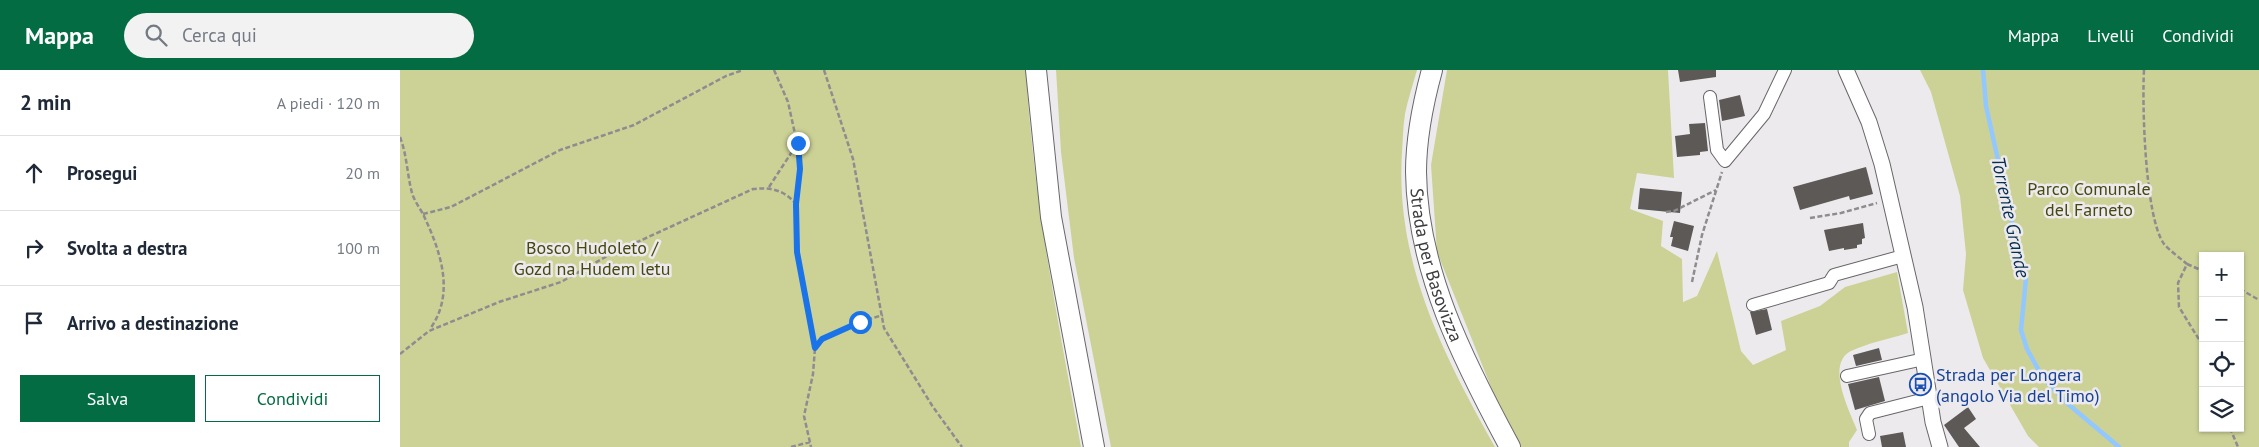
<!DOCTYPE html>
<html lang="it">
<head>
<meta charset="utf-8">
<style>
  :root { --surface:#fff; --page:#f2f2f3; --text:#1f2937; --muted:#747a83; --line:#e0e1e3; --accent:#046c43 }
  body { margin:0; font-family:"PT Sans",sans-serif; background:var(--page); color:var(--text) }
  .controls { position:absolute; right:15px; bottom:15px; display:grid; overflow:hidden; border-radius:0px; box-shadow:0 1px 4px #0004 }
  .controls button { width:45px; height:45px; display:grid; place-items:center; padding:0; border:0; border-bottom:1px solid var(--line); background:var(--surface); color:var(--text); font:25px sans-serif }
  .stop { position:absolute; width:15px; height:15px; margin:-11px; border:4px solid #1a73e8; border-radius:50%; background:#fff }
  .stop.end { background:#1a73e8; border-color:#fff; box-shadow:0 1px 5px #0008 }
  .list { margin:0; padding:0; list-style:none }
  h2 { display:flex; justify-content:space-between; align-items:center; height:65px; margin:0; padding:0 20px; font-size:21px }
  h2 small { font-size:16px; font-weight:400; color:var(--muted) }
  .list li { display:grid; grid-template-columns:32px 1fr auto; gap:15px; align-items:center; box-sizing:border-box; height:75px; padding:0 20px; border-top:1px solid var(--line) }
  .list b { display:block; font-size:19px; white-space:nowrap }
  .list em { font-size:16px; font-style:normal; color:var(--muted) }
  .actions { display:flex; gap:10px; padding:15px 20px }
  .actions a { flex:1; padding:11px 0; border:1px solid var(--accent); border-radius:0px; text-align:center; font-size:18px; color:var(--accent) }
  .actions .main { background:var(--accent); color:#fff }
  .icon { flex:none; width:28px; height:28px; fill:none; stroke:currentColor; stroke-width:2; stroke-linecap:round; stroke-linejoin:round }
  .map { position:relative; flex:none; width:1859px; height:377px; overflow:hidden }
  header { display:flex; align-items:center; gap:30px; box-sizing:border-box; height:70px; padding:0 25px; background:var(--accent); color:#fff }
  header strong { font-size:24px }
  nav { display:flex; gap:28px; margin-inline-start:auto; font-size:18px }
  .search { width:350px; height:45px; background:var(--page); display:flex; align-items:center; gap:12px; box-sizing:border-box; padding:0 18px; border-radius:28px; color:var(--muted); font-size:19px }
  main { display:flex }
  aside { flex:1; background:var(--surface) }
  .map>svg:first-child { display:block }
  .green { fill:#ccd296; fill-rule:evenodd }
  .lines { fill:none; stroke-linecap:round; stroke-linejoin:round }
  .stream { stroke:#92c7ff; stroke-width:4.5 }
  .building { fill:#5c5957 }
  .minor-casing { stroke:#686669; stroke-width:14 }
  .tertiary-casing { stroke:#686669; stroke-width:17 }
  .primary-casing { stroke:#686669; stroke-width:22 }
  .path { stroke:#8e8c8f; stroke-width:2.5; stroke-dasharray:5 2.5; stroke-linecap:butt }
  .minor { stroke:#fff; stroke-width:12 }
  .tertiary { stroke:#fff; stroke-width:15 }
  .primary { stroke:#fff; stroke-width:20 }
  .route { stroke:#1a73e8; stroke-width:6 }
  .labels { text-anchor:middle; stroke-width:5; stroke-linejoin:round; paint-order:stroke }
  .park-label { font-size:18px; fill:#45480f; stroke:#edeaed }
  .street-label { font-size:18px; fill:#3d3c3e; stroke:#edeaed }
  .transit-label { font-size:18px; fill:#164399; stroke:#edeaed; text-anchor:start }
  .water-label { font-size:19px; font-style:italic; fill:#072f52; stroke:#edeaed }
</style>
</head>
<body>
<header>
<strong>Mappa</strong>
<div class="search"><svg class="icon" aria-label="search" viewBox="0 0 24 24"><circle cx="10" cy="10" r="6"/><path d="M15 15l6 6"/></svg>Cerca qui</div>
<nav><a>Mappa</a><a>Livelli</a><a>Condividi</a></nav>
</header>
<main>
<aside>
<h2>2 min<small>A piedi · 120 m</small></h2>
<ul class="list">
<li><svg class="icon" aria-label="ahead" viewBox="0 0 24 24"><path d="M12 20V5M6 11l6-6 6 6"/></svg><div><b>Prosegui</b></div><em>20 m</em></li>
<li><svg class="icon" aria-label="right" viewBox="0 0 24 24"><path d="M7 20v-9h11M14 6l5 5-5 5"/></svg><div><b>Svolta a destra</b></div><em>100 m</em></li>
<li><svg class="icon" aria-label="arrive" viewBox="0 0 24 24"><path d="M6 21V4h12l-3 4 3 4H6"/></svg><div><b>Arrivo a destinazione</b></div></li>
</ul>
<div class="actions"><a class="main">Salva</a><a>Condividi</a></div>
</aside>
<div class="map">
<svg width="1859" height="377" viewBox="0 0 1859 377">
  <rect width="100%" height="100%" fill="#edeaed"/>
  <path class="green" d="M 0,0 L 626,0 C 633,127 658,252 681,377 L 0,377 Z
    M 656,0 L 1017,0 C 1013,14 1008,29 1005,44 C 1003,56 1003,69 1002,82 C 995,192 1043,284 1095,377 L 711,377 L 674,188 L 661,82 Z
    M 1047,0 L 1268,0 L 1274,108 L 1237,103 L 1230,139 L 1263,151 L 1261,176 L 1282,189 L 1283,232 L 1297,226 L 1317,181 L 1341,281 L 1353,295 L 1386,280 L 1381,251 L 1420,236 L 1445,217 L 1497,202 L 1508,263 C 1489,269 1468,273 1451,281 C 1425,294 1450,342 1457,360 L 1449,372 L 1449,377 L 1121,377 L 1099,337 L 1037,182 L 1031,95 Z
    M 1520,0 L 1859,0 L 1859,377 L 1639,377 L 1628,366 L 1583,288 L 1563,220 L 1566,184 L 1560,126 L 1531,22 ZM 1803,186 L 1840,186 L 1840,358 L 1803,358 Z"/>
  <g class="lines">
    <path class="stream" d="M 1583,0 L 1586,36 L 1614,162 L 1626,208 L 1621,260 L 1627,279 L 1643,308 L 1668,334 L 1719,377"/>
  </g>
  <path class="building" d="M 1278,0 L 1316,0 L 1316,7 L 1280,12 Z
    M 1340,25 L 1345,46 L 1322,51 L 1319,30 Z
    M 1305,53 L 1308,81 L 1300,82 L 1300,85 L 1277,87 L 1275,66 L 1290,64 L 1289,54 Z
    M 1466,97 L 1473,124 L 1450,130 L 1449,126 L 1400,140 L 1393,117 Z
    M 1240,118 L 1282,122 L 1280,143 L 1238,139 Z
    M 1274,151 L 1294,156 L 1288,181 L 1271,176 L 1273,167 L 1270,167 Z
    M 1463,153 L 1465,168 L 1462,169 L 1462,174 L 1457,175 L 1457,178 L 1444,180 L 1444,178 L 1429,181 L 1424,160 Z
    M 1367,239 L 1372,260 L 1356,265 L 1350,242 Z
    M 1479,278 L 1482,290 L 1456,296 L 1453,285 Z
    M 1479,307 L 1485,331 L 1455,340 L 1448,314 Z
    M 1568,337 L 1576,349 L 1564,358 L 1580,377 L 1559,377 L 1544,355 Z
    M 1503,362 L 1506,377 L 1482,377 L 1480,366 Z"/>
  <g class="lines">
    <defs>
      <path id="minor" d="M 1310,27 L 1317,80 L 1325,91 L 1364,44 L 1385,0
        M 1353,235 L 1429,213 L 1434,205 L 1503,186
        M 1447,306 L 1524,289
        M 1469,364 L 1466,349 L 1470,343 L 1529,328"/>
      <path id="tertiary" d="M 1446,0 L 1469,52 L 1482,94 L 1515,237 L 1533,352 L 1540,377"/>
      <g id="primary">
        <path d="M 636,0 L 651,147 L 694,377"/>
        <path id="s1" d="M 1032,0 C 1023,33 1016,67 1016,102 C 1017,200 1064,292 1110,377"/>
      </g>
    </defs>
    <use href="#minor" class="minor-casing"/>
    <use href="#tertiary" class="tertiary-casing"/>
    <use href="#primary" class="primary-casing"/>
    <path class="path" d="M 374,0 L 388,32 L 397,73 L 400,99 L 396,134 L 397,182 L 415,278 L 413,304 L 404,346 L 411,377
      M 424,0 L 453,89 L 484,258 L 533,337 L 562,377
      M 1744,0 C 1742,35 1745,148 1764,174 C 1770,181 1780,188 1787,194 L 1778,213 L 1779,237 L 1803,276
      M 0,67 C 7,85 7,104 12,123 C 14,130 19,137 23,144 C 40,180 56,223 30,259
      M 369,117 L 397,74
      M 1266,142 L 1274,141 L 1316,120
      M 23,144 L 51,137 L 160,80 L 234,55 L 326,6 L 343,0
      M 1410,148 L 1441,143 L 1477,133
      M 1787,194 L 1803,201
      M 1292,212 L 1302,165 L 1322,102
      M 1840,219 L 1859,230
      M 415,278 C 431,259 460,252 483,245
      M 0,284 L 29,261 L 99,232 L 161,212 L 209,185 L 353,119 C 371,117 384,120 396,134
      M 1830,358 L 1838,377
      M 391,377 L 410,372"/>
    <use href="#minor" class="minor"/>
    <use href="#tertiary" class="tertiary"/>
    <use href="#primary" class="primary"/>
  </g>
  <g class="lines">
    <path class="route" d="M 398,73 L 400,99 L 396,134 L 397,182 L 415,278 L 422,269 L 460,252"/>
  </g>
  <defs>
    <symbol id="bus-ring" viewBox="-11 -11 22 22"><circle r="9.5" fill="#edeaed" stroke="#1a4fb4" stroke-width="1.5"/><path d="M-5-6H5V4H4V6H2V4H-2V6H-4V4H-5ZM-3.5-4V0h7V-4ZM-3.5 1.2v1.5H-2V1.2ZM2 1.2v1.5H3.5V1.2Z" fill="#1a4fb4"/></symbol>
  </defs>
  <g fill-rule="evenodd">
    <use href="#bus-ring" x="1508" y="302" width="25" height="25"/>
  </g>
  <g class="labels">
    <g class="park-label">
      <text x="1689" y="125">Parco Comunale<tspan x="1689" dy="21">del Farneto</tspan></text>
      <text x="192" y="184">Bosco Hudoleto /<tspan x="192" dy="21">Gozd na Hudem letu</tspan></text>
    </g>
    <g class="street-label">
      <text dy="6" stroke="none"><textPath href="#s1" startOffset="199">Strada per Basovizza</textPath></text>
    </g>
    <g class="transit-label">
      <text x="1536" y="311">Strada per Longera<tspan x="1536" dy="21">(angolo Via del Timo)</tspan></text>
    </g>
    <g class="water-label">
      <text transform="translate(1611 147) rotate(78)" y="7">Torrente Grande</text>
    </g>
  </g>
</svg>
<div class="controls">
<button>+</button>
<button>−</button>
<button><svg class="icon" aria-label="locate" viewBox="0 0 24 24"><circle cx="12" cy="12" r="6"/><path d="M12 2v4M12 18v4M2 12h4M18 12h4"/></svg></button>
<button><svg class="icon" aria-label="layers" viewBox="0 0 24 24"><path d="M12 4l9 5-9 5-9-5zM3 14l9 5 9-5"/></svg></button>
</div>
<div class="stop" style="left:460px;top:252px"></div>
<div class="stop end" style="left:398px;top:73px"></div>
</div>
</main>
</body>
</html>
